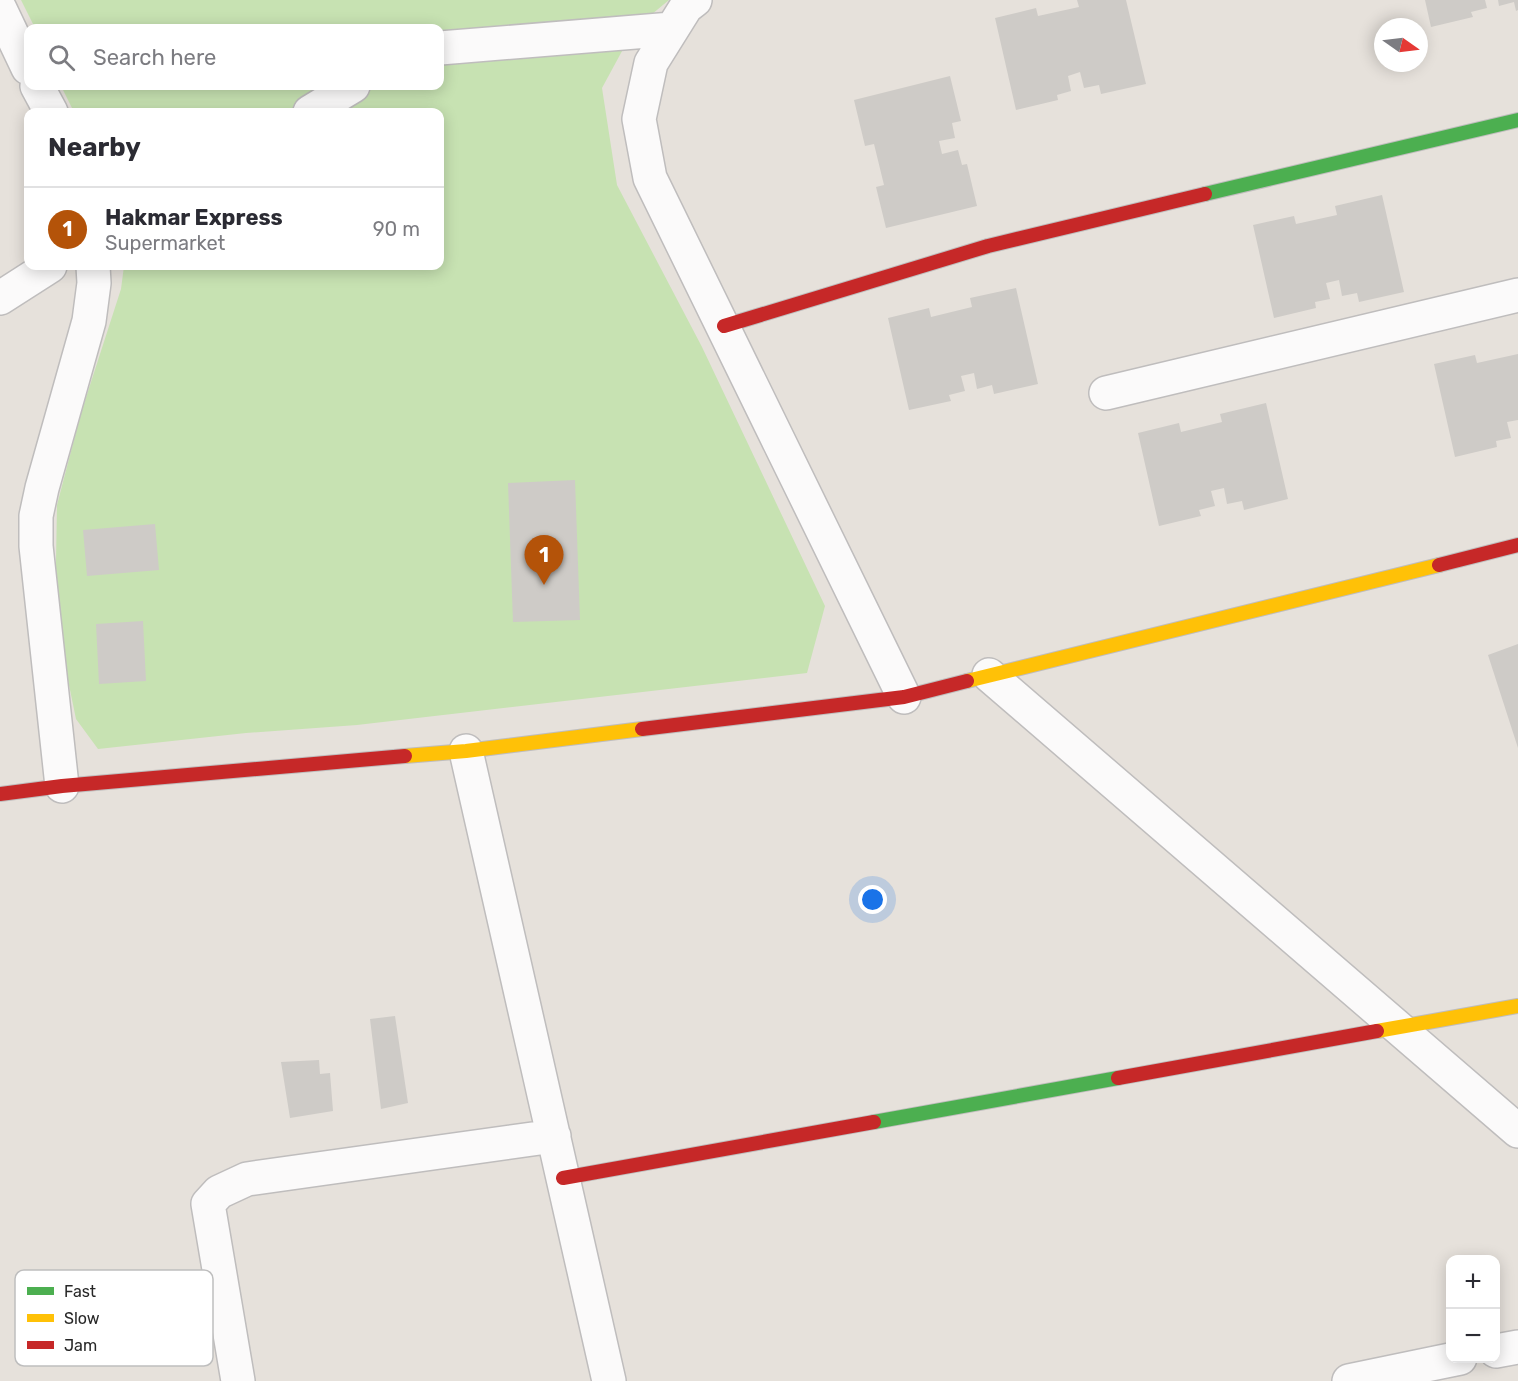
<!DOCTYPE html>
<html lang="en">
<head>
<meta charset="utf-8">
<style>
  :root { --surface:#fff; --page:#f7f7f7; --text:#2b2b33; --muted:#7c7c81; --line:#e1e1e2; --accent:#b45309 }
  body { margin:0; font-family:Rubik,sans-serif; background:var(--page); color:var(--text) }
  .controls { position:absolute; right:18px; bottom:18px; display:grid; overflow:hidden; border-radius:12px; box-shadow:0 3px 15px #0003 }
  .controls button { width:54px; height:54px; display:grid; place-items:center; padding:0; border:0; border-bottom:2px solid var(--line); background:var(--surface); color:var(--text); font:30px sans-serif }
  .compass { position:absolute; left:1374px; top:18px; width:54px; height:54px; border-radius:50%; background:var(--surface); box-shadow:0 3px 15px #0003; rotate:104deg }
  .you { position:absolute; left:873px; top:900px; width:21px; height:21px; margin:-15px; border:4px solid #fff; border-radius:50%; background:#1a73e8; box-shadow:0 0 0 9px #1a73e833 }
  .badge { display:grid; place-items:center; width:39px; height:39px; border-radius:50%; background:var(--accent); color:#fff; font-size:20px; font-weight:700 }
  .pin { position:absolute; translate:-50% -50px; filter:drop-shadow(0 2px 3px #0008) }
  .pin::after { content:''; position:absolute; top:32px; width:21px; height:18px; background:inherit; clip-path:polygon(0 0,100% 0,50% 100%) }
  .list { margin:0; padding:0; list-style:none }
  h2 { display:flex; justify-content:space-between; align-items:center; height:78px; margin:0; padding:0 24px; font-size:26px }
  h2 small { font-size:20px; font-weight:400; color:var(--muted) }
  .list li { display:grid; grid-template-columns:39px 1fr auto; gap:18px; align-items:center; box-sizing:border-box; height:84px; padding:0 24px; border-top:2px solid var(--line) }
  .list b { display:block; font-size:22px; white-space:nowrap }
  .list p { margin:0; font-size:20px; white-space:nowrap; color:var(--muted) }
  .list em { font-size:20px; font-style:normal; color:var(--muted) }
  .icon { flex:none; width:33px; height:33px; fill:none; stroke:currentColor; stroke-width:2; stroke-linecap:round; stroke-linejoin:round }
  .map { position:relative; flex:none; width:1518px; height:1381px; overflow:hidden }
  .search { position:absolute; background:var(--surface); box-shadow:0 3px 15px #0003; left:24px; top:24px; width:420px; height:66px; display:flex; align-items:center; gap:15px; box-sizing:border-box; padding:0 21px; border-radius:12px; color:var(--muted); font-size:22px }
  .panel { position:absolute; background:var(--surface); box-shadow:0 3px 15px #0003; left:24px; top:108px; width:420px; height:162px; border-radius:12px }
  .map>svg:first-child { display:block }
  .green { fill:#c7e2b2 }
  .building { fill:#cecbc7 }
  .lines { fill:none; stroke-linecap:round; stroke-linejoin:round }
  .street-casing { stroke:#bfbdbd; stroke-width:36 }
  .fast-casing { stroke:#bfbdbd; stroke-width:16 }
  .slow-casing { stroke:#bfbdbd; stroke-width:16 }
  .jam-casing { stroke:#bfbdbd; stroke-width:16 }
  .street { stroke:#fbfafa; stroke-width:33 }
  .fast { stroke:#4caf50; stroke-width:14 }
  .slow { stroke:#ffc107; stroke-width:14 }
  .jam { stroke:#c62828; stroke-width:14 }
  .key { fill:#fff; stroke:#bebebe; stroke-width:1.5 }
  .key-label { font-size:16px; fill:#272727 }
</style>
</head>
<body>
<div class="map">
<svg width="1518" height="1381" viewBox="0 0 1518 1381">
  <rect width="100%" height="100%" fill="#e6e1db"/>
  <path class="green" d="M 21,0 L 669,0 L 634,29 L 602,88 L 617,185 L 702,347 L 825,606 L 807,673 L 357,725 L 246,733 L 98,749 L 76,719 L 55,617 L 57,505 L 81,413 L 121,289 L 124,266 L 440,266 L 440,112 L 74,112 L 61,86 L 440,86 L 440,28 L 35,28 Z"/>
  <path class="building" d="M 1077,0 L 1126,0 L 1146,84 L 1101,94 L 1099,85 L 1084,88 L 1080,72 L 1068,76 L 1071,91 L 1057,95 L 1058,100 L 1016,110 L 995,18 L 1036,8 L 1038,16 L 1079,7 Z
    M 1425,0 L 1485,0 L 1487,8 L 1471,12 L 1473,17 L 1431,27 Z
    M 1498,0 L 1518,0 L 1518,10 L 1516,11 L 1514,2 L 1499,6 Z
    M 950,76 L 961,121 L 952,123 L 955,138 L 939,141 L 942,154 L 958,150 L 962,165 L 967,164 L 977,206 L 886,228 L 876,187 L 884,185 L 874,144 L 865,146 L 854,100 Z
    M 1382,195 L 1404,292 L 1359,302 L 1357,293 L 1342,296 L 1339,280 L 1326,283 L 1330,299 L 1315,302 L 1316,308 L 1274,318 L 1253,225 L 1294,216 L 1296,224 L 1337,215 L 1335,206 Z
    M 1016,288 L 1038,384 L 994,394 L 992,385 L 977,389 L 974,373 L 961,376 L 965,391 L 949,395 L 951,401 L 909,410 L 888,318 L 929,308 L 931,317 L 972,307 L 970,298 Z
    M 1518,354 L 1518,420 L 1507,422 L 1511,438 L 1496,441 L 1497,447 L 1455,457 L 1434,364 L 1475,355 L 1477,363 Z
    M 1266,403 L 1288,499 L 1244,510 L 1242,501 L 1227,504 L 1224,488 L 1211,491 L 1215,506 L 1199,510 L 1201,516 L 1159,526 L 1138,433 L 1179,423 L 1181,432 L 1222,422 L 1220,414 Z
    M 575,480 L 580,620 L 513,622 L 508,483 Z
    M 155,524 L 159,570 L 87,576 L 83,530 Z
    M 143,621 L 146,681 L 99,684 L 96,624 Z
    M 1518,644 L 1518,748 L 1488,655 Z
    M 395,1016 L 408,1103 L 381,1109 L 370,1019 Z
    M 319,1060 L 320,1074 L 330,1073 L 333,1111 L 290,1118 L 281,1062 Z"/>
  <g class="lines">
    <defs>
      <path id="street" d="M 695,0 L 686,7 L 651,63 L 639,119 L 650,178 L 904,697
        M 0,9 L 28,68
        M 440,48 L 672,29
        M 37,86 L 51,112
        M 310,112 L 353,86
        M 0,298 L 50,266
        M 1106,393 L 1518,295
        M 989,675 L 1518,1131
        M 466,751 L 609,1381
        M 62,786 L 36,546 L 36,516 L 42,488 L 89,321 L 94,283 L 93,266
        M 1496,1351 L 1518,1347
        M 238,1381 L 208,1204 L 219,1192 L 247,1179 L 554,1136
        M 1349,1381 L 1460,1358"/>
      <path id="fast" d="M 1205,194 L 1518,120
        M 874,1122 L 1118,1078"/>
      <path id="slow" d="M 967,681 L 1439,565
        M 405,756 L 466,751 L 642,729
        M 1377,1031 L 1518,1006"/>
      <path id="jam" d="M 724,326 L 988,246 L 1205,194
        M 1439,565 L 1518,545
        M 642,729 L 904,697 L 967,681
        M 0,794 L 62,786 L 405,756
        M 1118,1078 L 1377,1031
        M 563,1178 L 874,1122"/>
    </defs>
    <use href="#street" class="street-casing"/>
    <use href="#fast" class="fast-casing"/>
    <use href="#slow" class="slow-casing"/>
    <use href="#jam" class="jam-casing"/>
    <use href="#street" class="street"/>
    <use href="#fast" class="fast"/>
    <use href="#slow" class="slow"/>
    <use href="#jam" class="jam"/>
  </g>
  <rect x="15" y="1270" width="198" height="96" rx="9" class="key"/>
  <rect x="27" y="1287" width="27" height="8" fill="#4caf50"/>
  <rect x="27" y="1314" width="27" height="8" fill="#ffc107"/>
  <rect x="27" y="1341" width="27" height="8" fill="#c62828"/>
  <g class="key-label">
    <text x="64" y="1297">Fast</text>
    <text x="64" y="1324">Slow</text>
    <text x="64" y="1351">Jam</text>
  </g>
</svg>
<div class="controls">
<button>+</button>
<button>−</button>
</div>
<svg class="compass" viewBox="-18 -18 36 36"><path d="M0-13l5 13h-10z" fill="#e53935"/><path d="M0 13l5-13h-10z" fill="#7c7c81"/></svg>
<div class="you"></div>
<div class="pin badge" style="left:544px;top:585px">1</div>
<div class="search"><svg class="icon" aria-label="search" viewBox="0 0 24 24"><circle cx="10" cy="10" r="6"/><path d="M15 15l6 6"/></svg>Search here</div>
<section class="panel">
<h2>Nearby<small></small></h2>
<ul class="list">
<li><span class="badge">1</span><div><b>Hakmar Express</b><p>Supermarket</p></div><em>90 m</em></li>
</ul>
</section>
</div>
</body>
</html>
